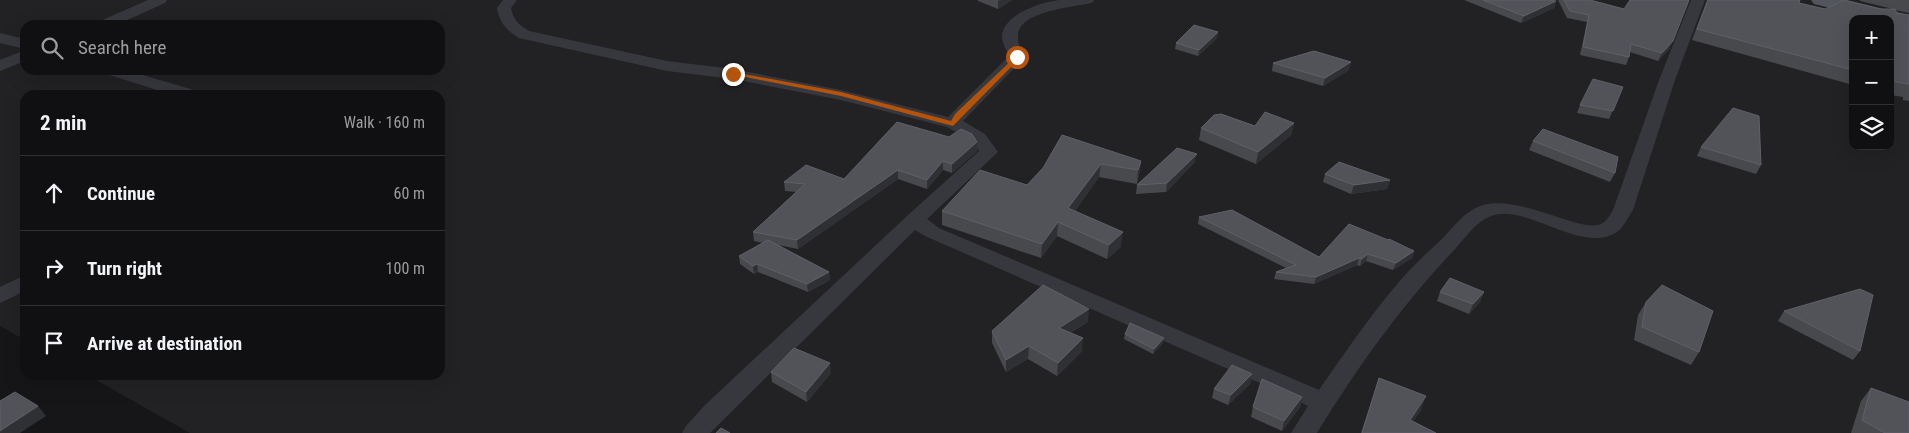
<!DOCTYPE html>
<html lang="en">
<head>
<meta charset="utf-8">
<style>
  :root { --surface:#101012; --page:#19191b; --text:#f1f3f6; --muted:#9c9d9f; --line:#303032 }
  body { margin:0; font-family:"Roboto Condensed",sans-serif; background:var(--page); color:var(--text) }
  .controls { position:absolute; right:15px; top:15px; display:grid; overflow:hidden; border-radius:10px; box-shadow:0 5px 20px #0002 }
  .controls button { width:45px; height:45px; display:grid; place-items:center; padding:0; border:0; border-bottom:1px solid var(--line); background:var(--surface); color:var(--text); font:25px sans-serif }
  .stop { position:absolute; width:15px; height:15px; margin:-11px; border:4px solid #b45309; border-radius:50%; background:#fff }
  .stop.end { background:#b45309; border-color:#fff; box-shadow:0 1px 5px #0008 }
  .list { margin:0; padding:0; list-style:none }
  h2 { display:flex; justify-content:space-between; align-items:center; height:65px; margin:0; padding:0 20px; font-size:21px }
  h2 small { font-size:16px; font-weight:400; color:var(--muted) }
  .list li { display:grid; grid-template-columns:32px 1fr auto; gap:15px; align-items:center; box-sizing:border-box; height:75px; padding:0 20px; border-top:1px solid var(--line) }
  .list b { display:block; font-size:19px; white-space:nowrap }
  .list em { font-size:16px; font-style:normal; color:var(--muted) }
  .icon { flex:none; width:28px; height:28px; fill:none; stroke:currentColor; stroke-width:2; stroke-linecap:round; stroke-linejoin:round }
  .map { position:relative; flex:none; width:1909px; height:433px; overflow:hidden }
  .search { position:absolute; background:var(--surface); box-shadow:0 5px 20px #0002; left:20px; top:20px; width:425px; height:55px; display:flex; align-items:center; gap:12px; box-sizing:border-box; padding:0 18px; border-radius:15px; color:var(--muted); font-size:19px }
  .panel { position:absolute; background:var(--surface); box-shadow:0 5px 20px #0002; left:20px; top:90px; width:425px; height:290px; border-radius:15px }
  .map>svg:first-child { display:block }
  .built { fill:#222225; fill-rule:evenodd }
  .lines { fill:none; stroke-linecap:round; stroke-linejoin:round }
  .minor { fill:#37383d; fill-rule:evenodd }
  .primary { fill:#53555c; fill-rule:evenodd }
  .wall { fill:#47494d }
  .shaded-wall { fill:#2f3033 }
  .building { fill:#525359; stroke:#5f6168 }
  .route { fill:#b45309 }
</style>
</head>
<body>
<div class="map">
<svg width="1909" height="433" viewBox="0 0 1909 433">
  <rect width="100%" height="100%" fill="#161618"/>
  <path class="built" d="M 0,0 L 1909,0 L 1909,433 L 190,433 L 87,375 L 440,375 L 440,95 L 25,95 L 25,340 L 0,326 ZM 1853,19 L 1890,19 L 1890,146 L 1853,146 ZM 25,25 L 440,25 L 440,70 L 25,70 Z"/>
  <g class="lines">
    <path class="minor" d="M 148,0 L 167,0 L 165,3 L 116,25 L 95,25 L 98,22 Z
      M 503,0 L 517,0 L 511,8 C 513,20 519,25 529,31 L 667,61 L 733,69 L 841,90 L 948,117 L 1009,56 C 1006,50 1003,44 1002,38 C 1001,15 1041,2 1059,0 C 1071,0 1083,0 1094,0 L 1092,3 C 1074,7 1015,11 1018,38 C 1018,45 1022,51 1025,57 L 963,121 L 985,134 L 998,152 L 927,219 L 939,228 L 1319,390 C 1346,351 1373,311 1405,275 C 1417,262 1430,250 1443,238 C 1455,225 1466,210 1483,205 C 1522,195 1580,233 1601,224 C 1607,221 1610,215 1613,210 L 1659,80 L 1691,0 L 1705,0 L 1675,80 L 1633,210 C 1628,217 1624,227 1617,232 C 1580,256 1523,200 1489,217 C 1475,223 1466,237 1456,248 C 1401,306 1359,365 1317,433 L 1291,433 L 1308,406 L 1276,390 L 925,236 L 915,230 L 710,433 L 682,433 L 686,426 L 704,406 L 907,216 L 979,151 L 973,141 L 947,127 L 841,100 L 733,79 L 667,71 L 519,38 C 507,31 499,22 497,8 Z
      M 0,33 L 25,39 L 25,49 L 0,43 Z
      M 25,50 L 25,61 L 0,71 L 0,60 Z
      M 101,70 L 126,70 L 197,91 L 199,95 L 173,95 L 103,73 Z
      M 25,275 L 25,291 L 0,303 L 0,287 Z"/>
    <path class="primary" d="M 1811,0 L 1846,0 L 1909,15 L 1909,27 L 1890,23 L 1890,19 L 1874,19 L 1814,4 Z"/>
  </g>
  <path class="wall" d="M 978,0 L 1012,0 L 998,9 L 978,1 Z
    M 1464,0 L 1549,0 L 1556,1 L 1554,8 L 1521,23 Z
    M 1558,0 L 1590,0 L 1624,9 L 1670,48 L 1658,61 L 1630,52 L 1629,57 L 1626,65 L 1580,55 L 1587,22 L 1567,18 Z
    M 1707,0 L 1800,0 L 1799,3 L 1825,9 L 1893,9 L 1860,1 L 1860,0 L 1909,0 L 1909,13 L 1895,10 L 1897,13 L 1909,15 L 1909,101 L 1903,100 L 1903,97 L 1890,95 L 1890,19 L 1853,19 L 1853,85 L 1692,40 Z
    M 1218,32 L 1217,38 L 1198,56 L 1175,49 L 1176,43 Z
    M 1273,63 L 1349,70 L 1323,86 L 1272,71 Z
    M 1623,87 L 1609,119 L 1577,113 L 1580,105 Z
    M 1294,123 L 1291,135 L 1256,164 L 1199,140 L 1201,128 L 1255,126 Z
    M 949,137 L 977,151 L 952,173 L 943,170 L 927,189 L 898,179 L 798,249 L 778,245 L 829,272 L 830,280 L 808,292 L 758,272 L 754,274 L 740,264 L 739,256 L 763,243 L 754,241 L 753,232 L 796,192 L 785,191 L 784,182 L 844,179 Z
    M 1533,141 L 1615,173 L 1610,182 L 1529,150 Z
    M 1701,147 L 1761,165 L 1756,174 L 1697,156 Z
    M 1141,161 L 1139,175 L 1137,184 L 1099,177 L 1075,211 L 1121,247 L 1107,259 L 1057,236 L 1041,258 L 942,225 L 942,211 L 1027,185 L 1043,168 Z
    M 1195,162 L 1166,192 L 1136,194 L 1137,185 Z
    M 1325,174 L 1390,180 L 1387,189 L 1351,194 L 1323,182 Z
    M 1199,217 L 1319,257 L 1414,251 L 1412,258 L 1393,270 L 1366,261 L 1360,266 L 1357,265 L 1314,284 L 1274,279 L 1276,272 L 1286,268 L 1198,224 Z
    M 1440,292 L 1484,292 L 1480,302 L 1469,314 L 1437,301 Z
    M 1646,302 L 1699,352 L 1691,365 L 1634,340 L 1638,315 Z
    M 1784,311 L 1860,351 L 1853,360 L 1778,321 Z
    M 1088,322 L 1070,333 L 1082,351 L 1057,376 L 1028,359 L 1006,372 L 992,343 L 992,331 Z
    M 1125,334 L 1163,343 L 1153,354 L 1124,339 Z
    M 771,372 L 831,373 L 807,402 L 772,382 Z
    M 1252,374 L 1250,384 L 1228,405 L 1212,398 L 1214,389 Z
    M 1379,378 L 1421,410 L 1413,421 L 1436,433 L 1361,433 Z
    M 1871,388 L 1909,433 L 1851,433 L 1861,401 Z
    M 1302,397 L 1300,407 L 1282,431 L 1251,417 L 1253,407 Z"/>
  <path class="shaded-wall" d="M 1000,0 L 1012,0 L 998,9 L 998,1 Z
    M 1556,1 L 1554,8 L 1521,23 L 1524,16 Z
    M 1218,32 L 1217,38 L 1198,56 L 1199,50 Z
    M 1673,41 L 1670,48 L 1658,61 L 1662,53 Z
    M 1351,62 L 1349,70 L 1323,86 L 1325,78 Z
    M 1294,123 L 1291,135 L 1256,164 L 1258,152 Z
    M 977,142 L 977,151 L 952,173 L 952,164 Z
    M 1197,154 L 1195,162 L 1166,192 L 1167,183 Z
    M 943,161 L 943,170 L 927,189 L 927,180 Z
    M 1141,161 L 1139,175 L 1137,184 L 1138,170 Z
    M 1101,164 L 1099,177 L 1067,222 L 1068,208 Z
    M 898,170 L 898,179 L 798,249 L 797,240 Z
    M 1390,180 L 1387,189 L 1351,194 L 1354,185 Z
    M 1058,222 L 1057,236 L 1041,258 L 1042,244 Z
    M 1123,232 L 1121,247 L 1107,259 L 1109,245 Z
    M 1414,251 L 1412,258 L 1393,270 L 1396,263 Z
    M 1368,254 L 1366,261 L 1360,266 L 1362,259 Z
    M 1359,258 L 1357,265 L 1314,284 L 1316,277 Z
    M 757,264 L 758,272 L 754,274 L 753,266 Z
    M 829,272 L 830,280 L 808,292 L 807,284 Z
    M 1484,292 L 1480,302 L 1469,314 L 1473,304 Z
    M 1089,309 L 1088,322 L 1058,340 L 1059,328 Z
    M 1083,338 L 1082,351 L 1057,376 L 1058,363 Z
    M 1164,338 L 1163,343 L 1153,354 L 1154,349 Z
    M 1029,346 L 1028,359 L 1006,372 L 1006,360 Z
    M 830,363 L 831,373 L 807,402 L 806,392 Z
    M 1252,374 L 1250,384 L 1228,405 L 1231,395 Z
    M 1426,396 L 1421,410 L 1405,433 L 1410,420 Z
    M 1302,397 L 1300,407 L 1282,431 L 1284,421 Z
    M 38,406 L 46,416 L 20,433 L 0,433 L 0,431 Z"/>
  <path class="building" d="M 1483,0 L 1549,0 L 1556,1 L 1524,16 Z
    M 1564,0 L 1590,0 L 1624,9 L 1630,0 L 1689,0 L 1673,41 L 1662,53 L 1631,44 L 1629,57 L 1583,47 L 1589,15 L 1570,11 Z
    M 1708,0 L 1800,0 L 1799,3 L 1825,9 L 1844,0 L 1880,9 L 1895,9 L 1897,13 L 1909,15 L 1909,84 L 1890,81 L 1890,19 L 1853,19 L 1853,70 L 1697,29 Z
    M 1194,25 L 1218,32 L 1199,50 L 1176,43 Z
    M 1314,51 L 1351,62 L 1325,78 L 1273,63 Z
    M 1593,79 L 1623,87 L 1613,111 L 1580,105 Z
    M 1733,108 L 1759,116 L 1761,165 L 1701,147 Z
    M 1265,112 L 1294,123 L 1258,152 L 1201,128 L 1214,115 L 1221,114 L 1255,126 Z
    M 897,122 L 949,137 L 961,129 L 972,134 L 977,142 L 952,164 L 943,161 L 927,180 L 898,170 L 797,240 L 753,232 L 805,184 L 784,182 L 806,165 L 844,179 Z
    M 1543,129 L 1618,157 L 1615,173 L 1533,141 Z
    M 1062,135 L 1141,161 L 1138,170 L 1101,164 L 1068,208 L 1123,232 L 1109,245 L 1058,222 L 1042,244 L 942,211 L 980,170 L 1027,185 L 1043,168 Z
    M 1177,148 L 1197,154 L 1167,183 L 1137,185 Z
    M 1339,162 L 1390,180 L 1354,185 L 1325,174 Z
    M 1232,210 L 1319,257 L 1349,224 L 1388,240 L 1389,239 L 1414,251 L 1396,263 L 1368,254 L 1362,259 L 1359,258 L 1316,277 L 1276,272 L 1296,265 L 1199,217 Z
    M 768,240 L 829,272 L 807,284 L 757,264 L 753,266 L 739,256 Z
    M 1450,278 L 1484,292 L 1473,304 L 1440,292 Z
    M 1043,285 L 1089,309 L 1059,328 L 1083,338 L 1058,363 L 1029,346 L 1006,360 L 992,331 Z
    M 1662,285 L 1713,311 L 1699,352 L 1642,327 L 1646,302 Z
    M 1860,289 L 1873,295 L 1860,351 L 1784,311 Z
    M 1130,323 L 1164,338 L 1154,349 L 1125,334 Z
    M 794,348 L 830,363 L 806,392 L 771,372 Z
    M 1232,365 L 1252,374 L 1231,395 L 1214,389 Z
    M 1379,378 L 1426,396 L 1410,420 L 1436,433 L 1362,433 Z
    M 1262,379 L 1302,397 L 1284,421 L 1253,407 Z
    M 1871,388 L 1909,402 L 1909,433 L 1885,433 L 1862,420 Z
    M 15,392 L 38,406 L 0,431 L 0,401 Z
    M 721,428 L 730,433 L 716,433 Z"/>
  <path class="route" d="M 1017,55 L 1019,56 L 1019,59 L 953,126 L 841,96 L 730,74 L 733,72 L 841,92 L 951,121 L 955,114 Z"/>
</svg>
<div class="controls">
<button>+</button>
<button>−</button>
<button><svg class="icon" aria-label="layers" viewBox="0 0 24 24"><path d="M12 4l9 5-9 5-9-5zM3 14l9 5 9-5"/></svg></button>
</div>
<div class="stop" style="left:1017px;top:57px"></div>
<div class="stop end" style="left:733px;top:74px"></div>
<div class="search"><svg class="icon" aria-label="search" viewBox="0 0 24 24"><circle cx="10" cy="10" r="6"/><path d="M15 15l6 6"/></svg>Search here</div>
<section class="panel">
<h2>2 min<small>Walk · 160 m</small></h2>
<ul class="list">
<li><svg class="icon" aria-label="ahead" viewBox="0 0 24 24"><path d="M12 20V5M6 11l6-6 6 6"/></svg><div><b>Continue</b></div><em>60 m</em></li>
<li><svg class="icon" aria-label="right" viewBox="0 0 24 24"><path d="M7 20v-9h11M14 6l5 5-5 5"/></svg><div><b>Turn right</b></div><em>100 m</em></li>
<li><svg class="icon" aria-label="arrive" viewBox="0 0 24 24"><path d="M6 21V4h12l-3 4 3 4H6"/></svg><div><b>Arrive at destination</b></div></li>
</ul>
</section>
</div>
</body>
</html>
